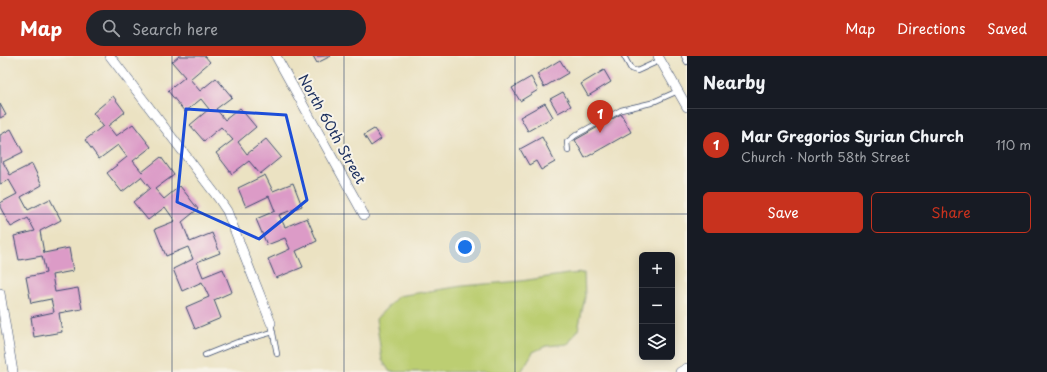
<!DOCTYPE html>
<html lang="en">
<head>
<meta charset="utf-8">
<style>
  :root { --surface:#171b24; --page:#20242c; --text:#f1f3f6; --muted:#9ea1a6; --line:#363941; --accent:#c8321e }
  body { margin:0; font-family:"Playpen Sans",sans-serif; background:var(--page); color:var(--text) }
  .controls { position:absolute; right:12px; bottom:12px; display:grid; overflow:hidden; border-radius:6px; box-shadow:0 2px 10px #0003 }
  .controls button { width:36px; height:36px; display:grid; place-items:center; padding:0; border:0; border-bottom:1px solid var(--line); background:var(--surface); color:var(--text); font:20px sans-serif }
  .you { position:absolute; left:465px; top:191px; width:14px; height:14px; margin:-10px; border:3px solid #fff; border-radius:50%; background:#1a73e8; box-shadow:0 0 0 6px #1a73e833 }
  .badge { display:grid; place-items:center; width:26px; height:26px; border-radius:50%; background:var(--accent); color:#fff; font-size:13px; font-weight:700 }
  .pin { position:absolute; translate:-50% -33px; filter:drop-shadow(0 1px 2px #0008) }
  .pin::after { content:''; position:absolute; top:21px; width:14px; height:12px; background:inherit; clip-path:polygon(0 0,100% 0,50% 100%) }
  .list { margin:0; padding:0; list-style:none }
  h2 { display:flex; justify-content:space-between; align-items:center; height:52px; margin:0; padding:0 16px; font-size:17px }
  h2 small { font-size:13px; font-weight:400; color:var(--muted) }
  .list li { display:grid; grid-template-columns:26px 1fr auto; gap:12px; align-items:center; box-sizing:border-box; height:72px; padding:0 16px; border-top:1px solid var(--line) }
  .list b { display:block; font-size:15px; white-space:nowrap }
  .list p { margin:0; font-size:13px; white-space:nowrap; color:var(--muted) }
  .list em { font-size:13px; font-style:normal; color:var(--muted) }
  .actions { display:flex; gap:8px; padding:12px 16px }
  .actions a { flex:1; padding:9px 0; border:1px solid var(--accent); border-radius:6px; text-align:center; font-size:14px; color:var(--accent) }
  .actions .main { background:var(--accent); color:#fff }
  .icon { flex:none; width:22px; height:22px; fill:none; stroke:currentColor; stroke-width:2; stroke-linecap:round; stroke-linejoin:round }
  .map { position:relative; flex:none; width:687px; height:316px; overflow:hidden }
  header { display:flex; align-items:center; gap:24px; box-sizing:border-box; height:56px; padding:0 20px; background:var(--accent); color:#fff }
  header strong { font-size:19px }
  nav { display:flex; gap:22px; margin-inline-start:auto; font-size:14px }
  .search { width:280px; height:36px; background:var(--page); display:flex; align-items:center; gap:10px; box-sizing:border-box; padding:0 14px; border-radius:22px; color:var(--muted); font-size:15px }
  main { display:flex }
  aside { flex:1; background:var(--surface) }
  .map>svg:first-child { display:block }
  .green { fill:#bcce72; stroke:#6c7e68 }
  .building { fill:#dc9bc7 }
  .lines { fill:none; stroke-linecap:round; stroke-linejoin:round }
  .service-casing { stroke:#3a4a6d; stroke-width:6 }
  .minor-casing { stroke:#3a4a6d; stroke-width:10 }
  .service { stroke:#fff; stroke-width:4.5 }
  .minor { stroke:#fff; stroke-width:9 }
  .marked { fill:none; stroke:#1d4ed8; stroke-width:3; stroke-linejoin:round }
  .grid { fill:none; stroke:#1b2f5e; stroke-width:1; stroke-opacity:0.55 }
  .labels { text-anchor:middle; stroke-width:4; stroke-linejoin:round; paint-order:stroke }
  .street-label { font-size:14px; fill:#1b2f5e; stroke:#f7f3e8 }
</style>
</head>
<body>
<header>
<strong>Map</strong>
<div class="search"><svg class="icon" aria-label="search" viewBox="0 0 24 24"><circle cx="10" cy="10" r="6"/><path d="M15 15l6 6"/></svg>Search here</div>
<nav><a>Map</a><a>Directions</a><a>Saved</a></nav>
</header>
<main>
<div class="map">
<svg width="687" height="316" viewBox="0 0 687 316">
  <rect width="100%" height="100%" fill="#f7f3e8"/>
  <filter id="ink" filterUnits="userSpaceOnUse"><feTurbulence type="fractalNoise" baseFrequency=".025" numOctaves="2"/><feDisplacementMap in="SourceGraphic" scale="8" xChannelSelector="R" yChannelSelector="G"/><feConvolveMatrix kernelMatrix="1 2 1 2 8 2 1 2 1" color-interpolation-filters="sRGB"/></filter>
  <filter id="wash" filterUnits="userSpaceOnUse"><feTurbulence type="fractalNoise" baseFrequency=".012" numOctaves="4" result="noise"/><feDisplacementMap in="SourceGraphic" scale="16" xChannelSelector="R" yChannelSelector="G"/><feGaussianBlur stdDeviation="0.9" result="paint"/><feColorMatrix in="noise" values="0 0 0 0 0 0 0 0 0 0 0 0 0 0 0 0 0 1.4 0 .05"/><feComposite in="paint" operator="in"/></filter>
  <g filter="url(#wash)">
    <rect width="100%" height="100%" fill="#ebe2c2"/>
    <path class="green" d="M 584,217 L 585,241 L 578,274 L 568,288 L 546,290 L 533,296 L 521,316 L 390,316 L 382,304 L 376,263 L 398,240 L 462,230 L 521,225 L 568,218 Z"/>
    <g id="blocks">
      <path class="building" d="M 179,0 L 205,0 L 210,6 L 190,23 L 200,35 L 216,22 L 232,41 L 216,53 L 225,64 L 240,52 L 256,71 L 238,86 L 247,98 L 266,83 L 281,101 L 260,118 L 249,105 L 232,118 L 216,97 L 233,84 L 221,71 L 204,85 L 190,69 L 209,53 L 201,43 L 185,56 L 168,35 L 185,21 L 172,6 Z
        M 313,0 L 331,0 L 317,7 Z
        M 560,4 L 568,17 L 544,31 L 537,18 Z
        M 604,14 L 611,26 L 588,40 L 581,28 Z
        M 531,21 L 538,34 L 520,45 L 512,32 Z
        M 563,36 L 571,50 L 558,57 L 550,43 Z
        M 113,40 L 125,56 L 108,70 L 116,80 L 133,68 L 151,91 L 133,105 L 142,116 L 161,101 L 174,119 L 155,133 L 164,143 L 180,130 L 198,153 L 182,166 L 190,186 L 212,177 L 220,197 L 197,206 L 203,221 L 223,213 L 232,236 L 214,244 L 221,262 L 195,273 L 186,251 L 209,241 L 202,226 L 182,235 L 173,213 L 193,203 L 188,191 L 166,200 L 155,173 L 175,165 L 165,151 L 148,164 L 133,146 L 150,132 L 141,121 L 122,136 L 107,117 L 127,101 L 118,89 L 99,103 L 85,84 L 103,70 L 93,57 Z
        M 545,47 L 553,61 L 528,75 L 520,61 Z
        M 0,48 L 6,59 L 0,62 Z
        M 621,58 L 631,76 L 585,102 L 575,84 Z
        M 11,73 L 23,96 L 3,106 L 10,119 L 32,108 L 42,129 L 21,141 L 28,154 L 50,143 L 61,164 L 40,175 L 44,197 L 69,192 L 73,215 L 52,219 L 55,236 L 78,232 L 82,253 L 59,257 L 62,276 L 34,281 L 31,261 L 54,256 L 51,243 L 31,247 L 26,221 L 46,217 L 42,200 L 19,204 L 14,180 L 35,175 L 28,162 L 11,171 L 0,151 L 0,147 L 17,138 L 9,124 L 0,128 L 0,79 Z
        M 374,73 L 381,83 L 371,90 L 364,79 Z
        M 542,81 L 555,106 L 541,114 L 536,105 L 529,109 L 520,93 Z
        M 265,119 L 273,135 L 293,127 L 302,150 L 279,159 L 285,171 L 307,162 L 317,185 L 296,195 L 303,211 L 276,222 L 268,203 L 290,193 L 285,182 L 267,189 L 256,163 L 275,155 L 269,140 L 246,151 L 238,132 Z"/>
    </g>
  </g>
  <g filter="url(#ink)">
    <use href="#blocks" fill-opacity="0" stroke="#3a4a6d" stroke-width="1"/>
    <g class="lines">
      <defs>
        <path id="service" d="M 624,0 L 631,13 L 637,15 L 661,4
          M 684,0 L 687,6
          M 568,95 L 567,86 L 576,79 L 621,54 L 651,47 L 678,35
          M 271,267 L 277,298
          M 205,299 L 235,287 L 273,276"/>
        <path id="minor" d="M 110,0 L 219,143 L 227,155 L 271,267
          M 276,0 L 364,159
          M 658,0 L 687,51
          M 0,237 L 13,316
          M 680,316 L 687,312"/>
      </defs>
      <use href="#service" class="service-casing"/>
      <use href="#minor" class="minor-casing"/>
      <use href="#service" class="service"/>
      <use href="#minor" class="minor"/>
    </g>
  </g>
  <path class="marked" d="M 186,53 L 286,59 L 307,144 L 259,183 L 177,146 Z"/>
  <path class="grid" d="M 172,0 L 172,316M 344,0 L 344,316M 515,0 L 515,316M 0,158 L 687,158"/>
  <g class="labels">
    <g class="street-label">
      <text transform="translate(332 73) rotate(61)" y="5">North 60th Street</text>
    </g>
  </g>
</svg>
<div class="controls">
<button>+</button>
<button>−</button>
<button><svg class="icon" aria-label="layers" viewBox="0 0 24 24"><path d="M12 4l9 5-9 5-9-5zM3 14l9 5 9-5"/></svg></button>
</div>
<div class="you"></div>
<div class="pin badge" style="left:600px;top:77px">1</div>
</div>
<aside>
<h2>Nearby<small></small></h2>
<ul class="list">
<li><span class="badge">1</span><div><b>Mar Gregorios Syrian Church</b><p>Church · North 58th Street</p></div><em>110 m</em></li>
</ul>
<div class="actions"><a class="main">Save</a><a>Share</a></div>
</aside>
</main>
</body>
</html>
